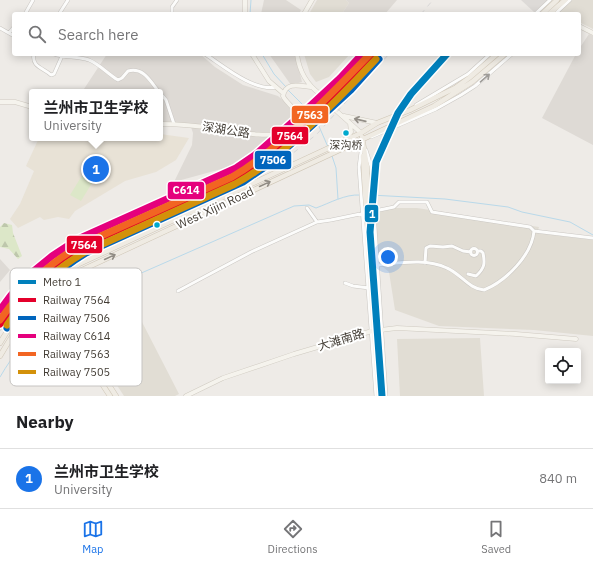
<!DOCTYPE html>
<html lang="en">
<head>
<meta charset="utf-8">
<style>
  :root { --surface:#fff; --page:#f2f2f2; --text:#202124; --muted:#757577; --line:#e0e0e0; --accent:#1a73e8 }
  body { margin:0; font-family:"IBM Plex Sans","Noto Sans SC",sans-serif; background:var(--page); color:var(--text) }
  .controls { position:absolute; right:12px; bottom:12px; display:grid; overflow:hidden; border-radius:4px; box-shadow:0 2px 10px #0003 }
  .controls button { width:36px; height:36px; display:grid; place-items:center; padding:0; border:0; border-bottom:1px solid var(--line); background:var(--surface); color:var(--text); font:20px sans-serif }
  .you { position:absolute; left:388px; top:257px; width:14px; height:14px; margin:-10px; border:3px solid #fff; border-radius:50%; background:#1a73e8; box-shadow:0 0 0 6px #1a73e833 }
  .badge { display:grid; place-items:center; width:26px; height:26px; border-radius:50%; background:var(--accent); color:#fff; font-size:13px; font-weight:700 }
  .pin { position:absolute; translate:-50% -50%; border:2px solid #fff; box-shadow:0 1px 4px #0006 }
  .popup { position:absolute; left:29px; top:89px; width:134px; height:52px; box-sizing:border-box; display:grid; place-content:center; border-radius:4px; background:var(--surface); filter:drop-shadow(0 1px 3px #0005); font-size:13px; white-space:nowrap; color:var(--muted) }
  .popup b { font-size:15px; color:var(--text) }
  .popup::after { content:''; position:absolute; left:50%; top:100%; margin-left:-8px; border:8px solid transparent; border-top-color:var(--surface) }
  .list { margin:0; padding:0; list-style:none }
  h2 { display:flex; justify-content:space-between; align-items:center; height:52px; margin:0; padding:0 16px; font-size:17px }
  h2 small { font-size:13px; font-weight:400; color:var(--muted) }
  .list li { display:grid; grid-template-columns:26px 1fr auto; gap:12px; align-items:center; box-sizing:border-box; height:60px; padding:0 16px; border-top:1px solid var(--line) }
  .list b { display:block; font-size:15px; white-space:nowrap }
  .list p { margin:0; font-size:13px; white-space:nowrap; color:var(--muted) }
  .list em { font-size:13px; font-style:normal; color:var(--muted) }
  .icon { flex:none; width:22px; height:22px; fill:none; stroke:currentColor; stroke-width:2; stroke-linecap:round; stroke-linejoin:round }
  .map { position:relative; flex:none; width:593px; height:396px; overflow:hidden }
  .search { position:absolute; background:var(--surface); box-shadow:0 2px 10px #0003; left:12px; right:12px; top:12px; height:44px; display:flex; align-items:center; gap:10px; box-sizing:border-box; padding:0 14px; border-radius:4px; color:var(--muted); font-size:15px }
  .sheet { height:112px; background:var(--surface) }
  nav { display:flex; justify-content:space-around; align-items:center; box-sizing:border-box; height:56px; border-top:1px solid var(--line); background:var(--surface); font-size:11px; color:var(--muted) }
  nav a { display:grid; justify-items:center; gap:2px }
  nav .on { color:var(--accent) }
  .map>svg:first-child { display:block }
  .residential { fill:#e1ddd4 }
  .industrial { fill:#dedad5 }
  .education { fill:#e8e2d6 }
  .grass { fill:#dce7c8 }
  .forest { fill:url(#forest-firs) }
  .parking { fill:#dddad7 }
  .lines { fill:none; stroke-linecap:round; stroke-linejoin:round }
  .stream { stroke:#b9d9ea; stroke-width:1 }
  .secondary-tunnel { stroke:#ccc8c3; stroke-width:4; stroke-dasharray:4 2; stroke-linecap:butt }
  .street-casing { stroke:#cac7c3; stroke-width:4 }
  .secondary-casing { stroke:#cfcac1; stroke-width:5 }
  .primary-casing { stroke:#cfc6b6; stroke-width:5.5 }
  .highway-casing { stroke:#c4b6a3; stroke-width:6 }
  .street { stroke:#fcfcfb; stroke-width:3 }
  .secondary { stroke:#f5f3ed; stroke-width:4 }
  .primary { stroke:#efebe3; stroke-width:4.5 }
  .highway { stroke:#eae2d8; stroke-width:5.5 }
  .rail { stroke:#d8d7d7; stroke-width:1; stroke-dasharray:5 5; stroke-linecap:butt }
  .rail-1-casing { stroke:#fff; stroke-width:10 }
  .rail-2-casing { stroke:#fff; stroke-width:10 }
  .rail-3-casing { stroke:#fff; stroke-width:10 }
  .rail-4-casing { stroke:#fff; stroke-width:10 }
  .rail-5-casing { stroke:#fff; stroke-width:10 }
  .rail-1 { stroke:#e4002b; stroke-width:7 }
  .rail-2 { stroke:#0065bd; stroke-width:7 }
  .rail-3 { stroke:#e5007d; stroke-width:7 }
  .rail-4 { stroke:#f26522; stroke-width:7 }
  .rail-5 { stroke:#d3910a; stroke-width:7 }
  .metro-1-casing { stroke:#fff; stroke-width:10 }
  .metro-1 { stroke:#0080bc; stroke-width:7 }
  .oneway { stroke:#9f9c98 }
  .oneway2 { stroke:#938e87 }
  .oneway3 { stroke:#908b83 }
  .bus-dot { fill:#00a9ce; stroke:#fff; stroke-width:1.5 }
  .labels { text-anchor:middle; stroke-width:4; stroke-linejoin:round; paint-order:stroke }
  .bus-label { font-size:11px; fill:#423c34; stroke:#fff }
  .street-label { font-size:12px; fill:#423c34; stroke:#fff }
  .key { fill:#fff; stroke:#c6c4c2; stroke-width:1 }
  .key-label { font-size:11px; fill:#423c34 }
  .line-badge { stroke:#fff; stroke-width:1.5 }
  .badge-label { font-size:11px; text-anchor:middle; font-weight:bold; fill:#fff }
</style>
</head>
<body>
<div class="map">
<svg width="593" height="396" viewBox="0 0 593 396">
  <defs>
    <pattern id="forest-firs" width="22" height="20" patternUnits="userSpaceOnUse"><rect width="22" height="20" fill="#dce7c8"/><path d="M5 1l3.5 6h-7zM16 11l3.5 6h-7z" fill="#bec7ac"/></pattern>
  </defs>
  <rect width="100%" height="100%" fill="#eeebe7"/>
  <path class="residential" d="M 317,0 L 346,0 L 349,3 L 343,12 L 345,14 L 309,14 Z
    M 572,0 L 593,0 L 593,29 L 579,22 L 579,14 L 562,14 L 559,12 Z
    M 304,54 L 350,54 L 329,77 L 316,82 L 310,74 Z
    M 380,208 L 417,208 L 539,227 L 537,233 L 593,240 L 593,336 L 534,330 L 439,326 L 395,310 L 389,272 L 376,261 L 374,222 Z
    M 142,322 L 179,394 L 175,396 L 124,396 L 92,347 Z
    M 480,338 L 484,396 L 400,396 L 397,339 Z"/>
  <path class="industrial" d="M 264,0 L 286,0 L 301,10 L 299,14 L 261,14 Z
    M 346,0 L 397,0 L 385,14 L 345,14 L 343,12 L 349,3 Z
    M 589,34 L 593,36 L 593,145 L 542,118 L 576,54 L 579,54 L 579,49 Z
    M 107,54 L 200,54 L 215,67 L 243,85 L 278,96 L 301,116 L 276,143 L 247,162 L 174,182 L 192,145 L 193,133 L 190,124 L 160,123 L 160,92 L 82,92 Z
    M 269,54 L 295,54 L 302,82 L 291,85 Z
    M 0,259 L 10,270 L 0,282 Z"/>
  <path class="education" d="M 160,134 L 189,138 L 176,160 L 156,172 L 125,181 L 75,211 L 69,219 L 58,217 L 44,220 L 40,217 L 18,228 L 10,219 L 20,204 L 34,171 L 26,166 L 39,138 L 160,138 Z"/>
  <path class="grass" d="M 86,169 L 97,175 L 81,201 L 70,195 Z"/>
  <path class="forest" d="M 4,223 L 12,225 L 13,233 L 22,256 L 18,259 L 9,249 L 0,247 L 0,227 Z"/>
  <path class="parking" d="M 521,0 L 548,0 L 534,12 Z"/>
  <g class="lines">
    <path class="stream" d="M 250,14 L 251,0
      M 262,54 L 274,74 L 286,87
      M 288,90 L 307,109
      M 318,124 L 328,147
      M 332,156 L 336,168 L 338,199
      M 370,195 L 445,199 L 508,207 L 522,212 L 570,222 L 593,235
      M 63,310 L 89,296 L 294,206 L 309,205 L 316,208 C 330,203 345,194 360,195
      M 0,377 C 14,353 32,330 55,315"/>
    <path class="secondary-tunnel" d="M 320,94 L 332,107"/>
    <defs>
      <path id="street" d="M 25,14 L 33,0
        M 59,14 L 68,0
        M 172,14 L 172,7 L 177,0
        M 535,14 L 550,0
        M 555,14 L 570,0
        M 0,28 L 14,36
        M 9,33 L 14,27
        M 34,54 C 31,67 44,68 51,75 L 54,74 L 62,56
        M 54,54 C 65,58 77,56 89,60 C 99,64 108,74 118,80 L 122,78 L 128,71 C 144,67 150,81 159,92
        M 205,54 C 222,65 254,92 276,87
        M 160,93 L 166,100 L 174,124
        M 416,105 L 468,74 L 490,54
        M 371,137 L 436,109 L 461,95 L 475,86 L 512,54
        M 362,145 L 359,167 L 376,396
        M 366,150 L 371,166 L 386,396
        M 307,208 L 317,222
        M 534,231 L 593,238
        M470.5 252a3.5 3.5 0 1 1 7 0a3.5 3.5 0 1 1-7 0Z
        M 425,263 L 426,248 L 430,246 L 443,247 L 452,246 L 463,251 L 471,252
        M 468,274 L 476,276 C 485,268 485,263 483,253 L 481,251 L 478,251
        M 345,283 L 353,286 L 369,288
        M 178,291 L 251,252 L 317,222 L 331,220 L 394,207 L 399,202 L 427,202 L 432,212 L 530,227 L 534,231 C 532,255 506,281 484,290 C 469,289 461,274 447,268 C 426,258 400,263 377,265"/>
      <path id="secondary" d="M 245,14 L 245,0
        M 304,14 L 312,0
        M 579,26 L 593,33
        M 252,54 L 269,81 L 283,93
        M 297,54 C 299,70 306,84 320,94
        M 0,102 L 15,102 L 32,107
        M 332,107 L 361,133
        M 344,116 L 377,123
        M 160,124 C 180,124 199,126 219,129 C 235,131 267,139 283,132 C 290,129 295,119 296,112 C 292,106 285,101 283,96 C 286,81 300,86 311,87
        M 345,140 L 351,132 L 350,123
        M 186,396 L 223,378 L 294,354 L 372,331 L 397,328 L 516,334 L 576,339"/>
      <path id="primary" d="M 542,14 L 557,0
        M 549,14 L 565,0
        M 362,137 L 367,167 L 368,200 L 383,396
        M 363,156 L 369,261 L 379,396
        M 49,292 L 116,396
        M 44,296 L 110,396
        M 0,343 C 22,305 42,287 79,264 L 361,133 L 377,123 L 410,110 L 455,88 L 469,78 L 497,54
        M 0,356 C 13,334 27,311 46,294 C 57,284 70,277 82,270 L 434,106 L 472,82 L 505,54"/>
      <path id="highway" d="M 45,287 L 49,292"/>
    </defs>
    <use href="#street" class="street-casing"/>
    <use href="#secondary" class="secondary-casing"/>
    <use href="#primary" class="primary-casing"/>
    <use href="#highway" class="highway-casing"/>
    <use href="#street" class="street"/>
    <use href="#secondary" class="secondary"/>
    <use href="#primary" class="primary"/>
    <use href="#highway" class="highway"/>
    <path class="rail" d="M 421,14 L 433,0
      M 0,302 L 34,265 L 55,249 L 79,235 L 234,171 L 264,152 L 281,139 L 302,120
      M 0,311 L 8,299
      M 0,331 C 18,301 40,275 70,257 L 272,165 L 292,154 L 317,134 L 389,54"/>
    <defs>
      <path id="rail-1" d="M 0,324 C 23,290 47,267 82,246 L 240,175 C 287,142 334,97 373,54"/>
      <path id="rail-2" d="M 7,328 C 28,297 53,273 86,253 L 243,182 L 265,167 L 307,130 L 351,90 L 379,59"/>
      <path id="rail-3" d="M 0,310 L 11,295 L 30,274 L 52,256 L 78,239 L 236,168 L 255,155 L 297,118 L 340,78 L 362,54"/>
      <path id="rail-4" d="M 0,320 C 22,288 48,264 81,245 L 232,177 C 255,164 274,147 293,130 C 320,106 345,80 370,54"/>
      <path id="rail-5" d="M 7,325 C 28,294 52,271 85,252 L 235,184 C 258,172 277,155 297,138 C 324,113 350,87 376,59"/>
    </defs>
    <use href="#rail-1" class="rail-1-casing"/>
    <use href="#rail-2" class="rail-2-casing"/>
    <use href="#rail-3" class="rail-3-casing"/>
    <use href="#rail-4" class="rail-4-casing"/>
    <use href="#rail-5" class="rail-5-casing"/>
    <use href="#rail-1" class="rail-1"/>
    <use href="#rail-2" class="rail-2"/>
    <use href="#rail-3" class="rail-3"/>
    <use href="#rail-4" class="rail-4"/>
    <use href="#rail-5" class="rail-5"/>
    <defs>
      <path id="metro-1" d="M 382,396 L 370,232 L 376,162 L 398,113 L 411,94 L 447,54"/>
    </defs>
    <use href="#metro-1" class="metro-1-casing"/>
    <use href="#metro-1" class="metro-1"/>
  </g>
  <defs><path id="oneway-shaft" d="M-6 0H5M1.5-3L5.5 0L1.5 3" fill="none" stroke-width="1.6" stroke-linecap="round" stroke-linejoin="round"/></defs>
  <use class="oneway" href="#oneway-shaft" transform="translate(485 78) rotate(-41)"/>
  <use class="oneway2" href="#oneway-shaft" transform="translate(360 120) rotate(-167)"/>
  <g class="oneway3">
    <use href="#oneway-shaft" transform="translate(265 184) rotate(-25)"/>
    <use href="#oneway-shaft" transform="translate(110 257) rotate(-25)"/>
  </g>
  <g class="bus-dot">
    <circle cx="346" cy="133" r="3.5"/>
    <circle cx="157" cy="225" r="3.5"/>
  </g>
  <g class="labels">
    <g class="bus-label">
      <text x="346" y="149">深沟桥</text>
    </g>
    <g class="street-label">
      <text transform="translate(226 130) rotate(8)" y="4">深湖公路</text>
      <text transform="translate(215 208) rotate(-25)" y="4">West Xijin Road</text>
      <text transform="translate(341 340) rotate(-17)" y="4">大滩南路</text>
    </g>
  </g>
  <rect x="10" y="268" width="132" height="118" rx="6" class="key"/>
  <rect x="18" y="280" width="18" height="4" fill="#0080bc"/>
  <rect x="18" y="298" width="18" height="4" fill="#e4002b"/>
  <rect x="18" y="316" width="18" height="4" fill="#0065bd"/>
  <rect x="18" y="334" width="18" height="4" fill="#e5007d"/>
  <rect x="18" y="352" width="18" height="4" fill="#f26522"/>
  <rect x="18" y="370" width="18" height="4" fill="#d3910a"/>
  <g class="key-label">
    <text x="43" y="286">Metro 1</text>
    <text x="43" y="304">Railway 7564</text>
    <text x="43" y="322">Railway 7506</text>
    <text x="43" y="340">Railway C614</text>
    <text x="43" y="358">Railway 7563</text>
    <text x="43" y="376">Railway 7505</text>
  </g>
  <g class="line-badge">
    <rect x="291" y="105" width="38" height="19" rx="4" fill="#f26522"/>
    <rect x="271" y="126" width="38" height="19" rx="4" fill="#e4002b"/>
    <rect x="254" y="150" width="38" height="20" rx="4" fill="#0065bd"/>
    <rect x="167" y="181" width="38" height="19" rx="4" fill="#e5007d"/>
    <rect x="364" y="204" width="15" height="19" rx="4" fill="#0080bc"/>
    <rect x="66" y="235" width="37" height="19" rx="4" fill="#e4002b"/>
  </g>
  <g class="badge-label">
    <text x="310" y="119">7563</text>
    <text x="290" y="140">7564</text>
    <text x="273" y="164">7506</text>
    <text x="186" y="194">C614</text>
    <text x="372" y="218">1</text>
    <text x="84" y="249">7564</text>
  </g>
</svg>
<div class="controls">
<button><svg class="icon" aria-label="locate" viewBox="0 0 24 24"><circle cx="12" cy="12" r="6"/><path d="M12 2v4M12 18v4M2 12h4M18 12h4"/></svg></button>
</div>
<div class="you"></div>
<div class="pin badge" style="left:96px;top:169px">1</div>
<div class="popup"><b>兰州市卫生学校</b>University</div>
<div class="search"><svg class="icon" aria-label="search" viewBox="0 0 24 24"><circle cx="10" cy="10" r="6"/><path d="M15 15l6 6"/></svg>Search here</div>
</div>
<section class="sheet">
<h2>Nearby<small></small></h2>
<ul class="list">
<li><span class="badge">1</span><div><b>兰州市卫生学校</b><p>University</p></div><em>840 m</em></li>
</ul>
</section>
<nav>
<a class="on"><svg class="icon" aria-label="map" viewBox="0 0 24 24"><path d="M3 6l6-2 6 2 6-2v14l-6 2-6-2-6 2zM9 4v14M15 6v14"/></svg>Map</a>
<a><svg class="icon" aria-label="directions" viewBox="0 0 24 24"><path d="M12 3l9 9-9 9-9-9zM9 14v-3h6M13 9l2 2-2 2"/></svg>Directions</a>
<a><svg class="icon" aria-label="saved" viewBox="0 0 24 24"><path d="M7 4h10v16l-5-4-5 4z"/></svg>Saved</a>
</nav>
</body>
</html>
